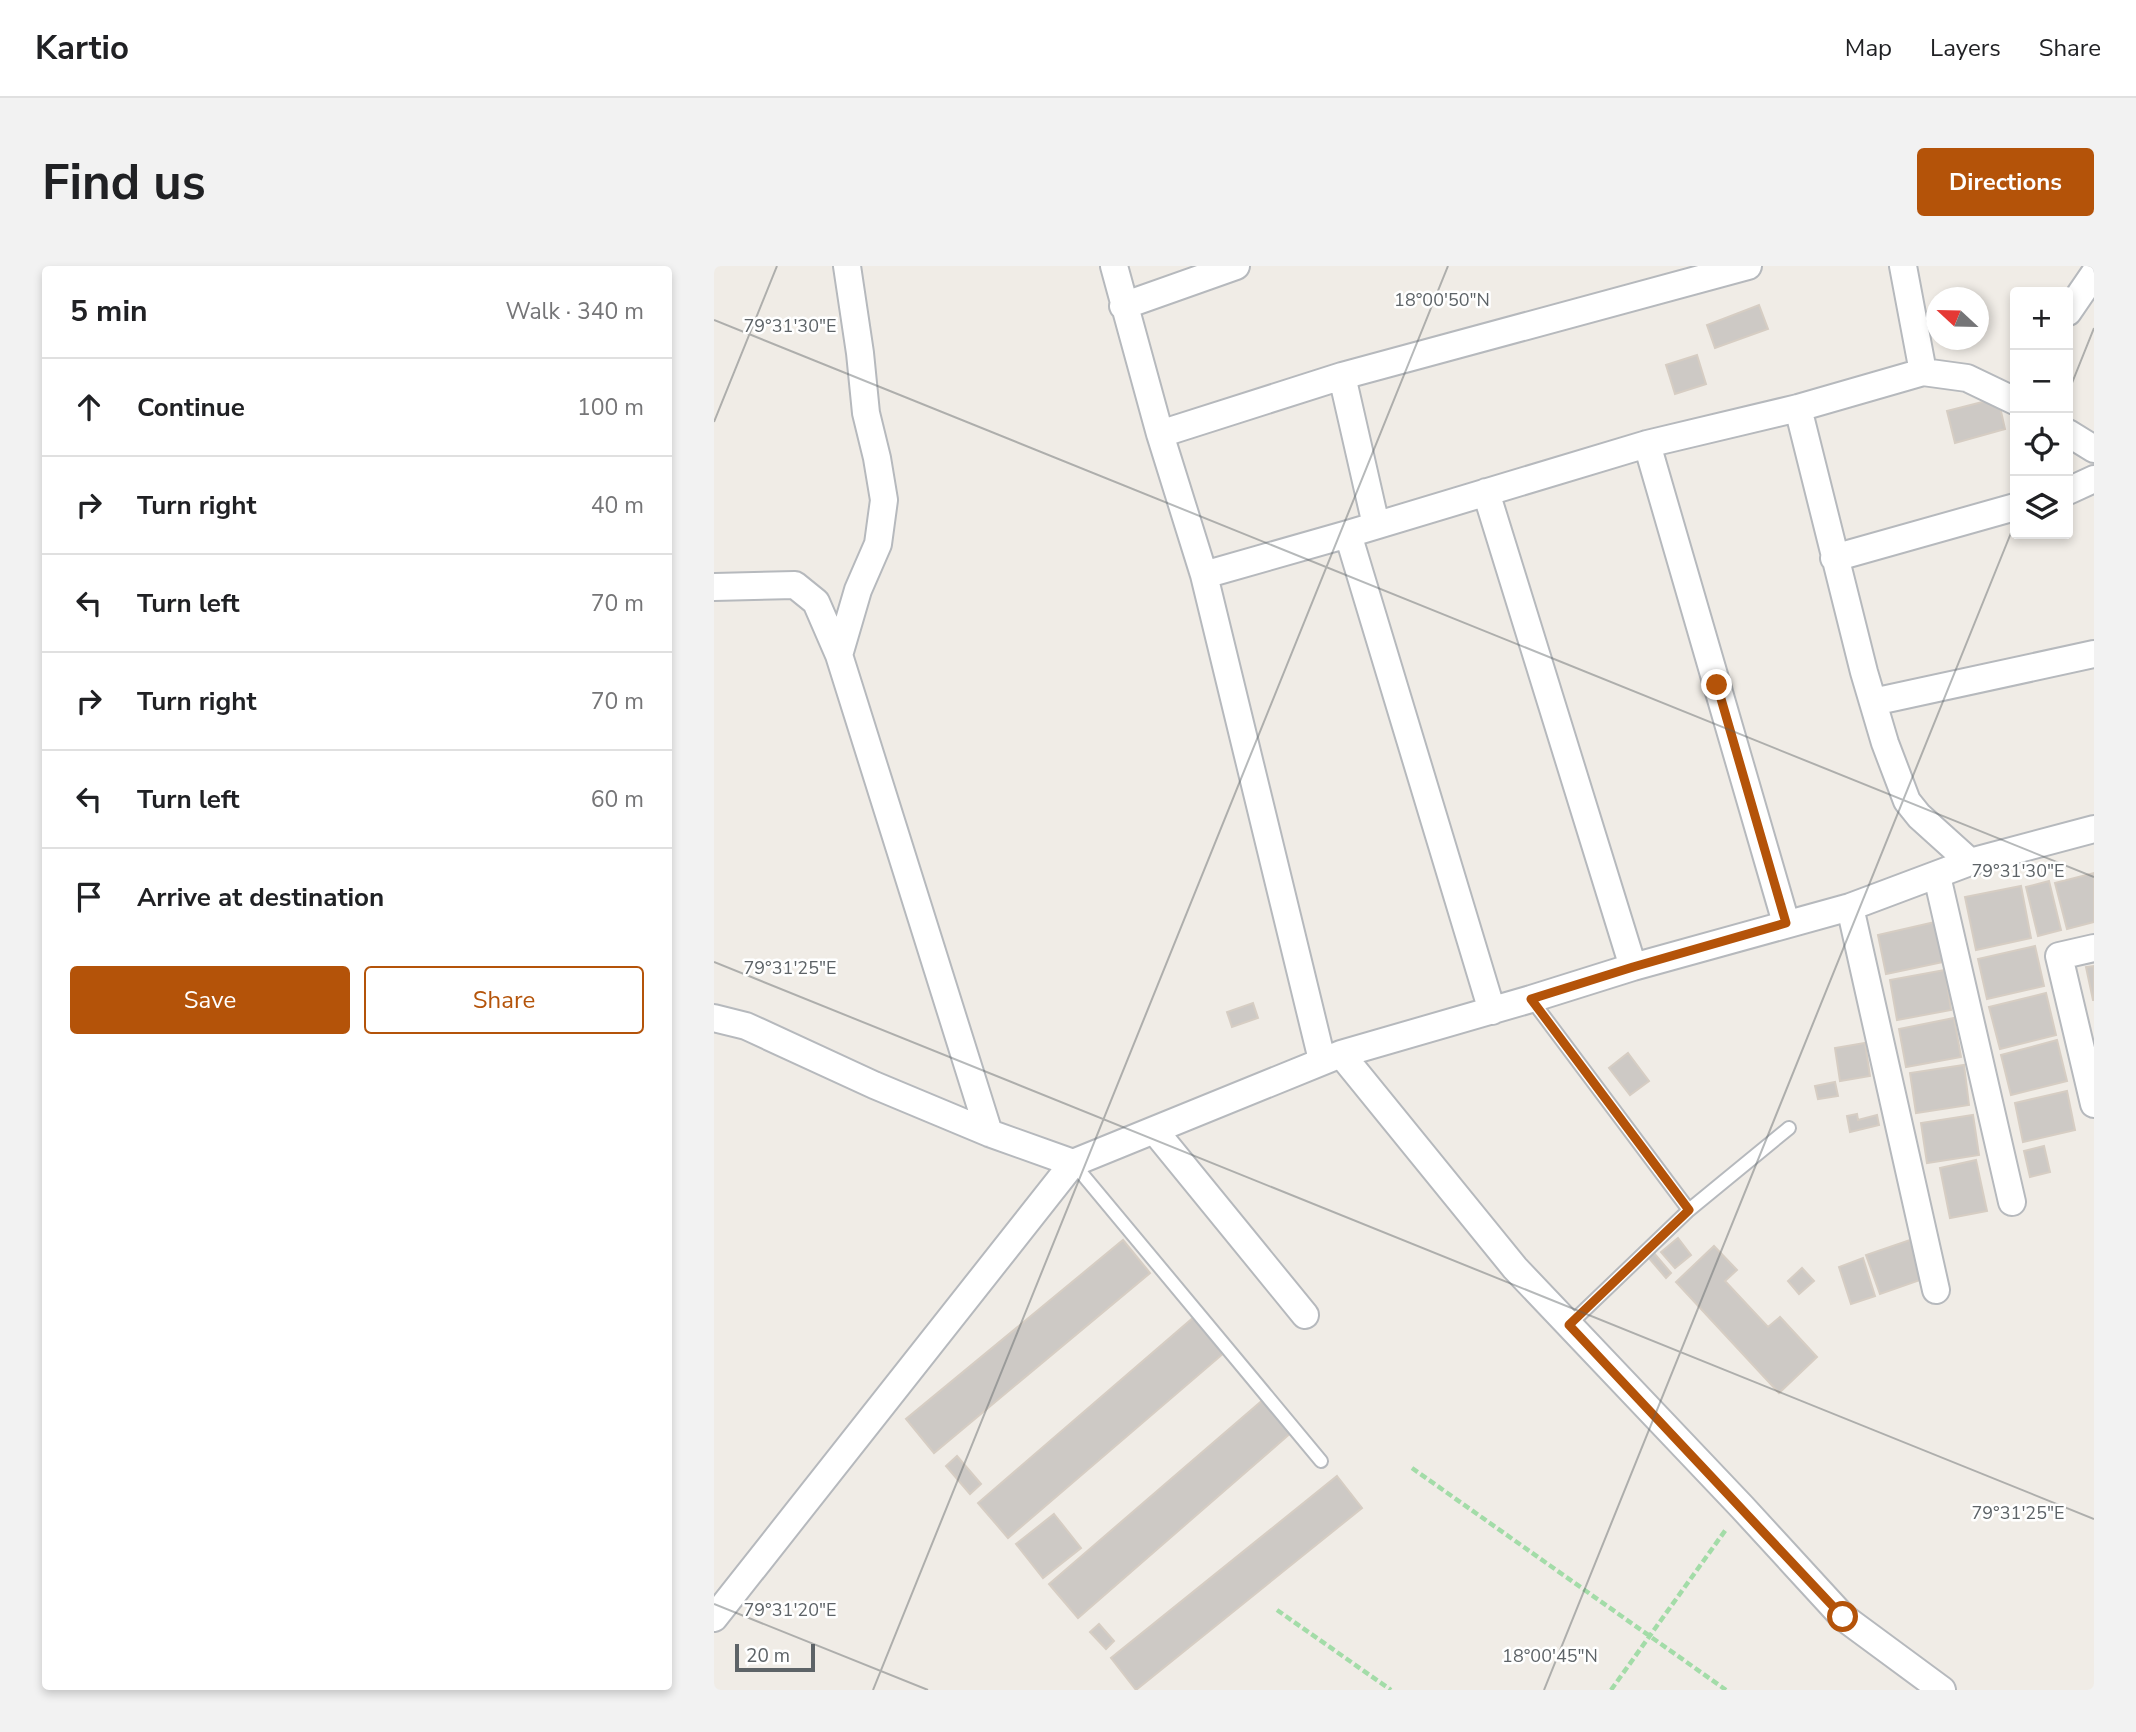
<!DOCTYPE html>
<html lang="en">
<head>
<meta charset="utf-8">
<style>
  :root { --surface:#fff; --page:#f2f2f2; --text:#202124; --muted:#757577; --line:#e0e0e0; --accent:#b45309 }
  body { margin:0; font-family:"Nunito Sans",sans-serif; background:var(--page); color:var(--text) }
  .controls { position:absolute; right:21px; top:21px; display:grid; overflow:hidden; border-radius:7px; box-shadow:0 4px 10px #0003 }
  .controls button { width:63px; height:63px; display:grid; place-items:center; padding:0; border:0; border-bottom:2px solid var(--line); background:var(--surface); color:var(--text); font:35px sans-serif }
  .compass { position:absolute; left:1212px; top:21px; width:63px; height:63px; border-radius:50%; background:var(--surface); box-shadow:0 4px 10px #0003; rotate:292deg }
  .scale { position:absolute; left:21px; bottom:18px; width:80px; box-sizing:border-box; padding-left:7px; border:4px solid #5d6367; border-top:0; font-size:19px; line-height:24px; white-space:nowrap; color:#5d6367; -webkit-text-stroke:5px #fff; paint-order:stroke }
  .stop { position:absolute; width:21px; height:21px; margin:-16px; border:5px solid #b45309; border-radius:50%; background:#fff }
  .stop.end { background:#b45309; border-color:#fff; box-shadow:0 2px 7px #0008 }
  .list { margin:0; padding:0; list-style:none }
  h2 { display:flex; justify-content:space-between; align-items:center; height:91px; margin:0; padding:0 28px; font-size:30px }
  h2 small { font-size:23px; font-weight:400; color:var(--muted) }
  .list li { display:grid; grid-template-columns:46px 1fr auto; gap:21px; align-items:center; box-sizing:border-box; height:98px; padding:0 28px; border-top:2px solid var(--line) }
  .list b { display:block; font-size:26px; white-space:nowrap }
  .list em { font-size:23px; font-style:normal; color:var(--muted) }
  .actions { display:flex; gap:14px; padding:21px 28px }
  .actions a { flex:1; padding:16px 0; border:2px solid var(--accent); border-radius:7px; text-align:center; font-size:24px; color:var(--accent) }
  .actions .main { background:var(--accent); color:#fff }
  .icon { flex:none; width:38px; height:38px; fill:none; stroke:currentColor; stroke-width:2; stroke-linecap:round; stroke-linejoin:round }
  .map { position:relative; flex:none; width:1380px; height:1424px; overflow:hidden; border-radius:7px }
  header { display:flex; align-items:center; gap:42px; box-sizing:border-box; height:98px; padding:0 35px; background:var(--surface); border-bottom:2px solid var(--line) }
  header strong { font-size:33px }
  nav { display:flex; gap:38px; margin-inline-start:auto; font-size:24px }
  .intro { display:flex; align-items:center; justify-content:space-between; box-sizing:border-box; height:168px; padding:0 42px }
  h1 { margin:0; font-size:49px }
  .button { padding:18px 32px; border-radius:7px; background:var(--accent); color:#fff; font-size:24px; font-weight:700 }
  main { display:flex; gap:42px; padding:0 42px }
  aside { flex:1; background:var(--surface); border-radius:7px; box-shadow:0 4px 10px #0003 }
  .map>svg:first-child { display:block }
  .building { fill:#cdc9c5; stroke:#d6cdc3; stroke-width:2 }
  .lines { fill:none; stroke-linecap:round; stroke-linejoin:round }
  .lane-casing { stroke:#b6b9bd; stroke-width:16 }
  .street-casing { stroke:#b6b9bd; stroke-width:30 }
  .path { stroke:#a3dca8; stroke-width:4.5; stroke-dasharray:7 3.5; stroke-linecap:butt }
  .lane { stroke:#fff; stroke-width:12 }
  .street { stroke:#fff; stroke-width:26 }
  .route { stroke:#b45309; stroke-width:9 }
  .ticks { fill:none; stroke:#5d6367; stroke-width:2; stroke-opacity:0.45 }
  .ticks-label { font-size:18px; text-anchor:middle; fill:#5d6367; stroke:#fff; stroke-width:5; stroke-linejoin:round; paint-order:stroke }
</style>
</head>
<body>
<header>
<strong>Kartio</strong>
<nav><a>Map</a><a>Layers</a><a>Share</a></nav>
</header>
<div class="intro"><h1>Find us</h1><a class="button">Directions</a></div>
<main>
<aside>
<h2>5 min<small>Walk · 340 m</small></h2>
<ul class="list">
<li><svg class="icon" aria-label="ahead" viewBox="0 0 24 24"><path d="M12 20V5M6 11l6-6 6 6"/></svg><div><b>Continue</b></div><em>100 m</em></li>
<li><svg class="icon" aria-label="right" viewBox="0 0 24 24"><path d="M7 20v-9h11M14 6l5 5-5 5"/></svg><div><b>Turn right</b></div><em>40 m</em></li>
<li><svg class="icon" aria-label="left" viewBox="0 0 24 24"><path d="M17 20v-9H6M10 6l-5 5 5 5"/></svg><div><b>Turn left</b></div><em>70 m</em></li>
<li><svg class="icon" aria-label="right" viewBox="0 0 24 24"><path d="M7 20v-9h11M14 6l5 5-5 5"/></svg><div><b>Turn right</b></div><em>70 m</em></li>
<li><svg class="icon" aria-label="left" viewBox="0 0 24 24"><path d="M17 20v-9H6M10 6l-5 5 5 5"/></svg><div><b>Turn left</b></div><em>60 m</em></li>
<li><svg class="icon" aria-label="arrive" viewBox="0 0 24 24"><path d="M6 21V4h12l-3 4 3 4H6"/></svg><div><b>Arrive at destination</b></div></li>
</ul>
<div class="actions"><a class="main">Save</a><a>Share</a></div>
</aside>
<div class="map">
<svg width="1380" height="1424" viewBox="0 0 1380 1424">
  <rect width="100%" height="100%" fill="#f0ece6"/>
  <path class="building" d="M 1045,39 L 1054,63 L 1001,82 L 993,59 Z
    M 983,89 L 992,118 L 961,128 L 952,99 Z
    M 1284,132 L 1291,163 L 1241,177 L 1233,145 Z
    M 1380,607 L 1380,656 L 1353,663 L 1341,617 Z
    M 1335,615 L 1347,664 L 1324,670 L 1312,621 Z
    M 1307,620 L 1317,672 L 1262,684 L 1251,631 Z
    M 1221,656 L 1229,696 L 1172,708 L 1164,669 Z
    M 1321,680 L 1330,720 L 1273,733 L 1264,693 Z
    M 1380,700 L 1380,734 L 1379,734 L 1372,701 Z
    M 1231,704 L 1237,744 L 1183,754 L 1176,714 Z
    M 1332,727 L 1342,769 L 1286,783 L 1275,741 Z
    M 539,737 L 544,752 L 518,761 L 513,746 Z
    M 1240,752 L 1247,791 L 1192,801 L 1185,763 Z
    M 1343,774 L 1353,815 L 1297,829 L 1287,789 Z
    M 1151,777 L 1156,810 L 1126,815 L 1121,782 Z
    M 914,787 L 935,815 L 916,829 L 895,802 Z
    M 1250,799 L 1255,839 L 1202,847 L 1196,807 Z
    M 1121,816 L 1124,830 L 1104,833 L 1101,820 Z
    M 1353,825 L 1361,864 L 1309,876 L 1301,837 Z
    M 1143,848 L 1144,854 L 1163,849 L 1165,859 L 1136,866 L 1133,850 Z
    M 1259,849 L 1265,889 L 1213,897 L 1207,857 Z
    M 1330,880 L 1336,906 L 1316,911 L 1310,885 Z
    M 1262,894 L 1273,945 L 1236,952 L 1226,902 Z
    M 964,972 L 977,989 L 961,1002 L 947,986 Z
    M 409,974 L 436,1007 L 220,1187 L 192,1153 Z
    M 1196,974 L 1209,1013 L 1166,1028 L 1152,989 Z
    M 1000,980 L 1023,1004 L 1011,1015 L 1054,1061 L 1066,1051 L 1103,1091 L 1065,1127 L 962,1016 Z
    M 939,986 L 957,1007 L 952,1012 L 934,991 Z
    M 1149,992 L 1161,1030 L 1137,1038 L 1125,1001 Z
    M 1088,1002 L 1100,1015 L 1085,1028 L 1074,1015 Z
    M 480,1051 L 510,1087 L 294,1272 L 264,1237 Z
    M 550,1133 L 578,1166 L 364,1352 L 335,1318 Z
    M 243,1190 L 267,1218 L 256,1228 L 232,1200 Z
    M 623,1210 L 648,1242 L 422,1424 L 397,1392 Z
    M 340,1248 L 367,1282 L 329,1312 L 302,1278 Z
    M 385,1358 L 400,1375 L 392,1383 L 376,1366 Z"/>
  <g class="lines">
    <defs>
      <path id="lane" d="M 817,733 L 975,944
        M 359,897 L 607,1195
        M 855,1059 L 975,944 L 1075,862"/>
      <path id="street" d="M 400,0 L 446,168 L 490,309 L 608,794
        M 1189,0 L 1209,106
        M 409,40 L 522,0
        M 1354,46 L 1380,8
        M 628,110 L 662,259
        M 1084,142 L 1150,406 L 1171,477 L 1193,535 L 1205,550 L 1256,596
        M 1354,167 L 1380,183
        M 446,168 L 628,110 L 1034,0
        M 933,178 L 1072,657
        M 1354,225 L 1380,213
        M 772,226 L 919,701
        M 634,268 L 778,745
        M 1120,292 L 1301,241
        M 490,309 L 634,268 L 933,178 L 1084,142 L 1209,106 L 1253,112 L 1301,135
        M 0,321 L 81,319 L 102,336 L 125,389 L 275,867
        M 125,389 L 144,324 L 164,278 L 170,234 L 163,192 L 152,147 L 146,87 L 133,0
        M 1159,436 L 1380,388
        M 1223,610 L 1298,936
        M 1136,641 L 1222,1024
        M 1380,682 L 1345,690 L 1380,838
        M 0,752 L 32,760 L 160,819 L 275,867 L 359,897
        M 627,788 L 801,1002 L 1028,1241 L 1129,1351 L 1228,1424
        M 440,864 L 591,1049
        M 0,1352 L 359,897 L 627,788 L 817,733 L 919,701 L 1136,641 L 1256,596 L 1380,563"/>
    </defs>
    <use href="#lane" class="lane-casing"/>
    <use href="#street" class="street-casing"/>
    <path class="path" d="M 698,1202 L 1012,1424
      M 563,1344 L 677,1424
      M 897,1424 L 1013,1262"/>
    <use href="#lane" class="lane"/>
    <use href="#street" class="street"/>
  </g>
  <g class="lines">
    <path class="route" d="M 1003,419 L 1072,657 L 919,701 L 817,733 L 975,944 L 855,1059 L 1129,1351"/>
  </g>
  <path class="ticks" d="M 0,54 L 1380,611M 1354,127 L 1380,62M 0,156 L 63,0M 0,696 L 1380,1253M 0,1338 L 214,1424M 159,1424 L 734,0M 830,1424 L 1301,257"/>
  <g class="ticks-label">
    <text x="728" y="40">18°00'50"N</text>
    <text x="76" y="66">79°31'30"E</text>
    <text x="1304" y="611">79°31'30"E</text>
    <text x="76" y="708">79°31'25"E</text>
    <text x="1304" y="1253">79°31'25"E</text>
    <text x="76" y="1350">79°31'20"E</text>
    <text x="836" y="1396">18°00'45"N</text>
  </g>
</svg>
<div class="controls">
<button>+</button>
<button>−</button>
<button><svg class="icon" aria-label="locate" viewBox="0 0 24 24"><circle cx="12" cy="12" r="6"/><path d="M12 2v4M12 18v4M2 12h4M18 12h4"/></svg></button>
<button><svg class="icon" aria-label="layers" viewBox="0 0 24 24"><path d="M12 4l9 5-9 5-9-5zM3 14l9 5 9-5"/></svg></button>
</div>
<svg class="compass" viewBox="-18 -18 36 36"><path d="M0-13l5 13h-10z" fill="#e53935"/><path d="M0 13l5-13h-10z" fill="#757577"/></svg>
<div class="scale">20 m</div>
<div class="stop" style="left:1129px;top:1351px"></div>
<div class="stop end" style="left:1003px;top:419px"></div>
</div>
</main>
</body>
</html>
